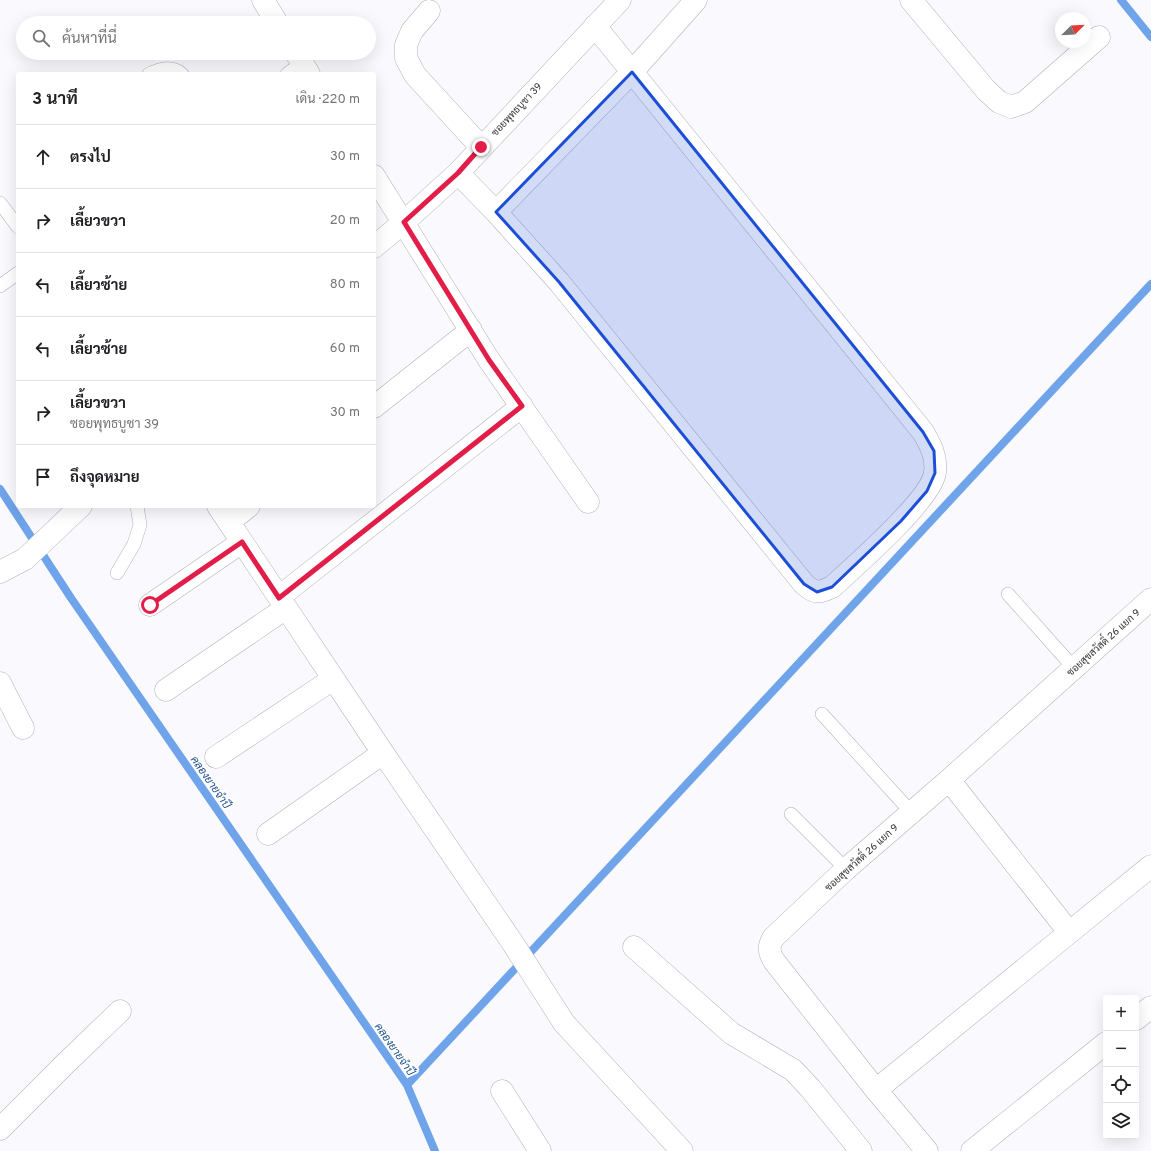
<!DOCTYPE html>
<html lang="th">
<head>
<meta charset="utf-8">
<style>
  :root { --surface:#fff; --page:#f2f2f2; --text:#202124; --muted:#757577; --line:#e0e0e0 }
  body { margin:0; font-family:Overpass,Sarabun,sans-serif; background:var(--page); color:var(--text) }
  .controls { position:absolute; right:12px; bottom:12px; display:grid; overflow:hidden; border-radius:4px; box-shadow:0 4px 16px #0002 }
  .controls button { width:36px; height:36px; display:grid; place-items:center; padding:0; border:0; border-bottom:1px solid var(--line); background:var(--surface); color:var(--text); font:20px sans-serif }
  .compass { position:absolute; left:1055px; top:12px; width:36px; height:36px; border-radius:50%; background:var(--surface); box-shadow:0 4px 16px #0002; rotate:66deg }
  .stop { position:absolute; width:12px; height:12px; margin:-9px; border:3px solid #e11d48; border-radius:50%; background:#fff }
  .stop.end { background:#e11d48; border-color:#fff; box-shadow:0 1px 4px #0008 }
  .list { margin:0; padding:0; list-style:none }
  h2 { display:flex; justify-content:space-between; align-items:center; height:52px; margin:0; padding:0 16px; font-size:17px }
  h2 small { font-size:13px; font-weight:400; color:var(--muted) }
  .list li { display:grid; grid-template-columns:26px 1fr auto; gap:12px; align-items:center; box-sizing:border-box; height:64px; padding:0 16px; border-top:1px solid var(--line) }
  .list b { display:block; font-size:15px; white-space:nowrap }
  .list p { margin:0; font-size:13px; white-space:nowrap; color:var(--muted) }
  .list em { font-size:13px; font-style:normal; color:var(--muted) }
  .icon { flex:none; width:22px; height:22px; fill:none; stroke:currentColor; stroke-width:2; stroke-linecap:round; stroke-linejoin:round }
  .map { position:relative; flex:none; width:1151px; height:1151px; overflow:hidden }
  .search { position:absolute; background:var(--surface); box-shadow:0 4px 16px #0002; left:16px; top:16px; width:360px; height:44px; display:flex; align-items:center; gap:10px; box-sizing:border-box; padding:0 14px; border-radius:22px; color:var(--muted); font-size:15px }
  .panel { position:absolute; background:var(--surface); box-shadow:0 4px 16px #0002; left:16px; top:72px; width:360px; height:436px; border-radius:4px }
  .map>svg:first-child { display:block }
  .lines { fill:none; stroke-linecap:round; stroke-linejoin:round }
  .stream { stroke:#6fa4ea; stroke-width:8 }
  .service-casing { stroke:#b0b1b9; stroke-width:14 }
  .minor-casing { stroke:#b0b1b9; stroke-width:23 }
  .tertiary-casing { stroke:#b0b1b9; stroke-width:23 }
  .service { stroke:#fff; stroke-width:13 }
  .minor { stroke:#fff; stroke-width:22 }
  .tertiary { stroke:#fff; stroke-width:22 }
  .route { stroke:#e11d48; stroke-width:5 }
  .marked { fill:#1d4ed8; fill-opacity:0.2; stroke:#1d4ed8; stroke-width:3; stroke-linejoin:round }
  .labels { text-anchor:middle; stroke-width:4; stroke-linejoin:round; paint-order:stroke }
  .street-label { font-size:10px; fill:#353539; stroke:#fff }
  .water-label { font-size:11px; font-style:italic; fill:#174c8a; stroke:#fff }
</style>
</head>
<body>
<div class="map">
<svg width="1151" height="1151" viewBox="0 0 1151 1151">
  <rect width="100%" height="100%" fill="#fafafe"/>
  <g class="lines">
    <path class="stream" d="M 1121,0 L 1151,37
      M 0,489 L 71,598 L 407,1085 L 435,1151
      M 407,1085 L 1151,284"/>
    <defs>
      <path id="service" d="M 149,74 C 160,69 172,65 182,74
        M 287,74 L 302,63
        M 0,203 L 18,227
        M 0,286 L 18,273
        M 117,573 L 134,544 L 140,525 L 137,506
        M 1008,594 L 1074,668
        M 822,714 L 911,812
        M 791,814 L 846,869"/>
      <path id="minor" d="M 263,0 L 277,23
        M 911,0 L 986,90 L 999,102 L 1011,107 L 1025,102 L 1099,37
        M 429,11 L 412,31 L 406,45 L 406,58 L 415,75 L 481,147
        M 296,53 L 309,74
        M 458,173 L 496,212 L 559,282 L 804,584 C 815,594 819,593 832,587 C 854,567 933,498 935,472 C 937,456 930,444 923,432 L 595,26
        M 374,176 L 489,360 L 588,502
        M 496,212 L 632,72 L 696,0
        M 374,407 L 471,330
        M 218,506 L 383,753 L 512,942 L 564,1023 L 682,1151
        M 229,522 L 249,506
        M 279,597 L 522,406
        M 150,605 L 242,542
        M 0,683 L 23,728
        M 166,690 L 286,608
        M 216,757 L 333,679
        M 949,780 L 1069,932
        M 268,834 L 383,753
        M 634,947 L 731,1033 L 793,1070 L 810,1088 L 861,1151
        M 1136,1019 L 1151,1007
        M 876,1090 L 1151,866
        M 502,1091 L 540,1151
        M 0,1129 L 65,1064 L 120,1011
        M 927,1151 L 876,1090 L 774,961 C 769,952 768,947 773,938 L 846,869 L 949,780 L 1151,599
        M 972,1151 L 1106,1043"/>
      <path id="tertiary" d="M 374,247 L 404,222 L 458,173 L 620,0
        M 0,572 L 25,559 L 81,506"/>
    </defs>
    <use href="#service" class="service-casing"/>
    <use href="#minor" class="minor-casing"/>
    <use href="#tertiary" class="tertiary-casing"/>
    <use href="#service" class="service"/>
    <use href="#minor" class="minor"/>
    <use href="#tertiary" class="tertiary"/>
  </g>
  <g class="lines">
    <path class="route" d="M 150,605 L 242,542 L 279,598 L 522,406 L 489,360 L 404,222 L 458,173 L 481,147"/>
  </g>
  <path class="marked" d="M 632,72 L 923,432 L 934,451 L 935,473 L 927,491 L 901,521 L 832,587 L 817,592 L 804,584 L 559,282 L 496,212 Z"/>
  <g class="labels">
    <g class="street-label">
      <text transform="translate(516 109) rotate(-47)" y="4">ซอยพุทธบูชา 39</text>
      <text transform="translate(1103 642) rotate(-42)" y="4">ซอยสุขสวัสดิ์ 26 แยก 9</text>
      <text transform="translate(861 857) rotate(-42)" y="4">ซอยสุขสวัสดิ์ 26 แยก 9</text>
    </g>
    <g class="water-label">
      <text transform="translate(211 782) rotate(55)" y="4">คลองยายจำปี</text>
      <text transform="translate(395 1049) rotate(55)" y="4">คลองยายจำปี</text>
    </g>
  </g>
</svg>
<div class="controls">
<button>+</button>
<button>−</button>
<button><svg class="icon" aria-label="locate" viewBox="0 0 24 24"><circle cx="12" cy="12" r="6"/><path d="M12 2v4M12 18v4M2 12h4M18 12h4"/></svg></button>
<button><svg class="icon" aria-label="layers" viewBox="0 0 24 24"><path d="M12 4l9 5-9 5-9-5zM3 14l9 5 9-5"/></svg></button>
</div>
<svg class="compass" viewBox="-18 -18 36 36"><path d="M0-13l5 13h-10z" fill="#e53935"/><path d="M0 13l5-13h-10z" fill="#757577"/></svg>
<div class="stop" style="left:150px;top:605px"></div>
<div class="stop end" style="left:481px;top:147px"></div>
<div class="search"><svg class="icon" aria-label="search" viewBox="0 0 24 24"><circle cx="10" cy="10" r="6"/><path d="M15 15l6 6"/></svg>ค้นหาที่นี่</div>
<section class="panel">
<h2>3 นาที<small>เดิน · 220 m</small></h2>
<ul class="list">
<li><svg class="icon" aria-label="ahead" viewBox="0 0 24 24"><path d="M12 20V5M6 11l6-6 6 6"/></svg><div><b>ตรงไป</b></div><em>30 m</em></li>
<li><svg class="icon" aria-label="right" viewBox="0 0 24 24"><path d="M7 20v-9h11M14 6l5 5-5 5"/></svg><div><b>เลี้ยวขวา</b></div><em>20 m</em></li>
<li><svg class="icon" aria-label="left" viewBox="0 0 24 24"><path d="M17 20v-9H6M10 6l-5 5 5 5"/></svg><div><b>เลี้ยวซ้าย</b></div><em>80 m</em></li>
<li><svg class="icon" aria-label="left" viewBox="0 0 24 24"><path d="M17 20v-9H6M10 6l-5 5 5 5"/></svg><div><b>เลี้ยวซ้าย</b></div><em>60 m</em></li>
<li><svg class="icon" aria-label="right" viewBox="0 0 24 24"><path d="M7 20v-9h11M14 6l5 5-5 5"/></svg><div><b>เลี้ยวขวา</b><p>ซอยพุทธบูชา 39</p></div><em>30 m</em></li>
<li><svg class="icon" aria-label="arrive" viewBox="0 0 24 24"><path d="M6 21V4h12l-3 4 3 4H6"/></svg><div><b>ถึงจุดหมาย</b></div></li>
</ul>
</section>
</div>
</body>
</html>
